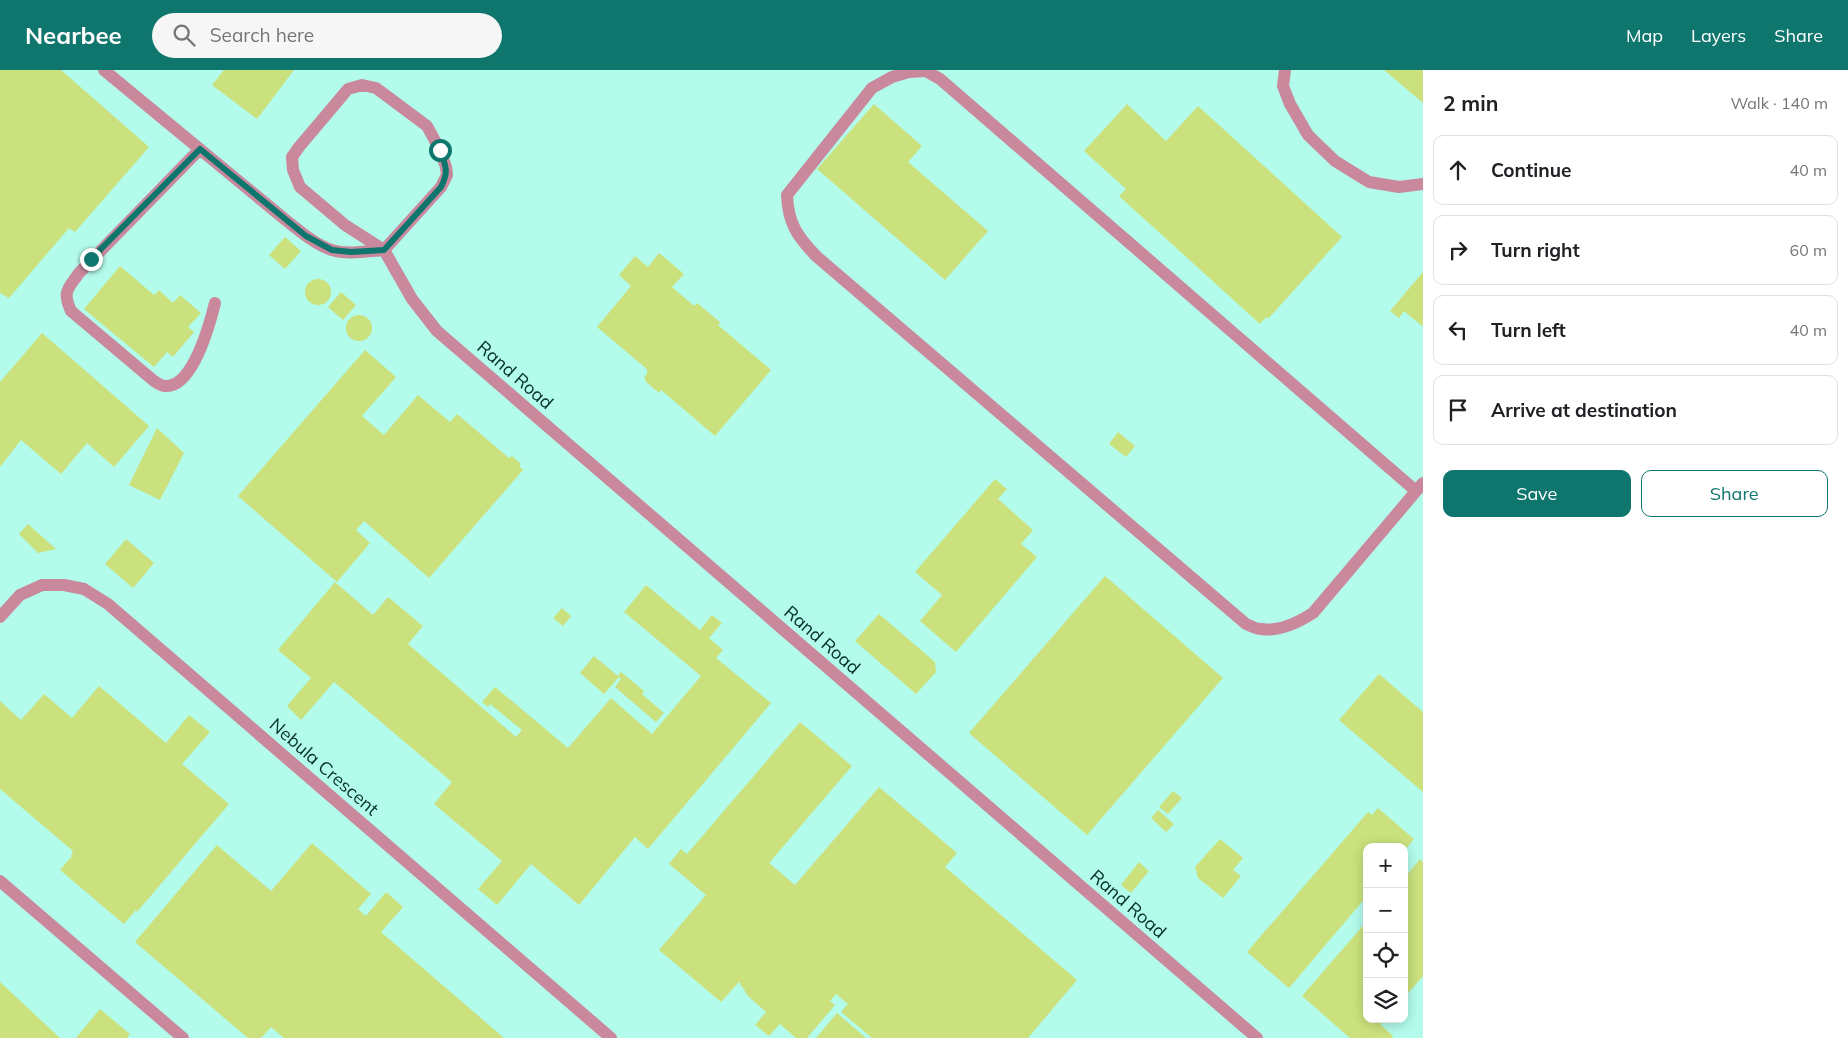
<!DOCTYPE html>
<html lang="en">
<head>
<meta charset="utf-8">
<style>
  :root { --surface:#fff; --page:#f6f6f6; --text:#202124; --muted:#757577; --line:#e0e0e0; --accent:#0f766e }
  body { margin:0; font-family:Mulish,sans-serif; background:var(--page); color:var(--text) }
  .controls { position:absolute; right:15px; bottom:15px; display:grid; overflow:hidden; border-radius:10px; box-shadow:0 2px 12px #0003 }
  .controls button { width:45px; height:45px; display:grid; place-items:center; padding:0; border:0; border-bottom:1px solid var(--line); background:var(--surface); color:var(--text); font:25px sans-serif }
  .stop { position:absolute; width:15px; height:15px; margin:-11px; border:4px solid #0f766e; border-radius:50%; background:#fff }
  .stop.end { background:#0f766e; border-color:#fff; box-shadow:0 1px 5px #0008 }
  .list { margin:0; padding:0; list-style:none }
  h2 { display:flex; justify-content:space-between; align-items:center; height:65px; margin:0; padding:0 20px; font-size:21px }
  h2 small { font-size:16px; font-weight:400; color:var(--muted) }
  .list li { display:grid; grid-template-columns:32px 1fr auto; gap:15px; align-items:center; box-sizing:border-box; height:70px; margin:0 10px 10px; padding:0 10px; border:1px solid var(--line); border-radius:10px }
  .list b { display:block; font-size:19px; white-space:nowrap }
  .list em { font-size:16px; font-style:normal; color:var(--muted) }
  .actions { display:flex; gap:10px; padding:15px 20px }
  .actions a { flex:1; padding:11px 0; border:1px solid var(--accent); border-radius:10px; text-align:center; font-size:18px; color:var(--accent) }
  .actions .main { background:var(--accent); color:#fff }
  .icon { flex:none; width:28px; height:28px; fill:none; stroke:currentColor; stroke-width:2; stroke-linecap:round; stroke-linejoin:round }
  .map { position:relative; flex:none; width:1423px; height:968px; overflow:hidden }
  header { display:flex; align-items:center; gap:30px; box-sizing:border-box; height:70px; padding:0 25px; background:var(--accent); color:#fff }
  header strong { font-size:24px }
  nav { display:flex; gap:28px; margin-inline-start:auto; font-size:18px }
  .search { width:350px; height:45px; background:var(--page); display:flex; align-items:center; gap:12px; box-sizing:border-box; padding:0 18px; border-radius:28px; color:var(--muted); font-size:19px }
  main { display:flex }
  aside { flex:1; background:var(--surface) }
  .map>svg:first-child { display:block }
  .building { fill:#cbe17d }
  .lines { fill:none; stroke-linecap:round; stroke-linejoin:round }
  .minor { stroke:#ca889d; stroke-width:12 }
  .route { stroke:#0f766e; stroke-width:6 }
  .labels { text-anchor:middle; stroke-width:4; stroke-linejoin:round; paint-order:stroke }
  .street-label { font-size:18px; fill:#06312a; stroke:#b3fbeb }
</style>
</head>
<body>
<header>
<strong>Nearbee</strong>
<div class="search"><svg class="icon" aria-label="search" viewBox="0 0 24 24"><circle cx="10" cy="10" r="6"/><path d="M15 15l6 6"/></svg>Search here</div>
<nav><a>Map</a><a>Layers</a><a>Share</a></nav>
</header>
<main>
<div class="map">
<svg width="1423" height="968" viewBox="0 0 1423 968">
  <rect width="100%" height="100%" fill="#b3fbeb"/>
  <path class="building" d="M 0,0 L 61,0 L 149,77 L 75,162 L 69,158 L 9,228 L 0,223 Z
    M 224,0 L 294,0 L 257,49 L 212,15 Z
    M 1384,0 L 1423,0 L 1423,33 Z
    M 874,34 L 922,76 L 908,92 L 988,161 L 945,210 L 817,99 Z
    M 1127,34 L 1166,71 L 1198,36 L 1342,167 L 1268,249 L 1266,247 L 1260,254 L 1119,126 L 1126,119 L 1084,81 Z
    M 285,167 L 301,181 L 285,199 L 269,185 Z
    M 659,183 L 684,204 L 672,217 L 694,236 L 697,233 L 720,252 L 718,255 L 771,300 L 715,366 L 661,320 L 659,323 L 645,311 L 646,310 L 644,307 L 647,304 L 647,299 L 597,257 L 631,216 L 619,205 L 635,186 L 648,197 Z
    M 120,196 L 154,225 L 159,220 L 173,233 L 180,225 L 201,243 L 188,257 L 194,262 L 173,287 L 167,282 L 154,297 L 84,239 Z
    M 1423,202 L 1423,254 L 1422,256 L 1404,241 L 1399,248 L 1390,241 Z
    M305 222a13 13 0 1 1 26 0a13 13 0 1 1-26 0Z
    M 341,222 L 356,235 L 343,250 L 328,237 Z
    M346 258a13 13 0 1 1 26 0a13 13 0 1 1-26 0Z
    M 42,263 L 149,356 L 114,397 L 87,373 L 61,404 L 21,370 L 0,397 L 0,312 Z
    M 365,280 L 396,307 L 362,346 L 384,365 L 418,325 L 450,352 L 457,344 L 509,388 L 512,386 L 521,394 L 519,396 L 523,400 L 429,508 L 364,451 L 356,460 L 370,473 L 337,512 L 238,426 Z
    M 157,358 L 184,383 L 160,430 L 129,415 Z
    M 1118,362 L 1135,376 L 1126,387 L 1109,374 Z
    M 995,409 L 1007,419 L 998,429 L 1033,460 L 1021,474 L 1037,487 L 956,582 L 920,551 L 942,525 L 915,502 Z
    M 28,454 L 56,479 L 38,483 L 19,464 Z
    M 126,469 L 154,493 L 133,518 L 105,494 Z
    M 1105,506 L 1223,608 L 1087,765 L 969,663 Z
    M 335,512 L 373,545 L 388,527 L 423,556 L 408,574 L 516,667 L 522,660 L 490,634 L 488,637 L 482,632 L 495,617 L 568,678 L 611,628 L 652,664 L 701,606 L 624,542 L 646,515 L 700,560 L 712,545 L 722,553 L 709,568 L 723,580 L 716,588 L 771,633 L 648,779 L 635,767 L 579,835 L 531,794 L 497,835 L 478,819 L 502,791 L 434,734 L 452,712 L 334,612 L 301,650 L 287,636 L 311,608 L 278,580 Z
    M 562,538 L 571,546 L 563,556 L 553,548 Z
    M 879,544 L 935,592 L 936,602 L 916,624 L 855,571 Z
    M 594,586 L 618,606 L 621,602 L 644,621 L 642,624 L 664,643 L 656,652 L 615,617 L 621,609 L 619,607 L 604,624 L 580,603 Z
    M 1379,604 L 1423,642 L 1423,722 L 1339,650 Z
    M 99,616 L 166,673 L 189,645 L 210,662 L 182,694 L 229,734 L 137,842 L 136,840 L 124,854 L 60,800 L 72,786 L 71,785 L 73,781 L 0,719 L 0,631 L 21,650 L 44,624 L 72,648 Z
    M 800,652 L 852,696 L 769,793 L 795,815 L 879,717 L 957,783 L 945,797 L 1077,910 L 1028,968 L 872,968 L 841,942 L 848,934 L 836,924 L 830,931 L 835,935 L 807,968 L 796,968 L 780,954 L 769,966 L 755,955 L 766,942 L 748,926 L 739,912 L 721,932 L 659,880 L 706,825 L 669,794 L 681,779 L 687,784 Z
    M 1173,721 L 1182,728 L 1168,744 L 1159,737 Z
    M 1378,738 L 1414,769 L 1404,781 L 1404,777 L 1367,777 L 1367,826 L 1289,918 L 1247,882 L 1368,742 L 1372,745 Z
    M 1158,740 L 1174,754 L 1166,762 L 1151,748 Z
    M 1220,769 L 1243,788 L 1233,800 L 1241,806 L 1223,828 L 1198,808 L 1195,797 Z
    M 312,773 L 371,824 L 358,839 L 366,846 L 386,822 L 403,837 L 381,862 L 504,968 L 284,968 L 271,957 L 261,968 L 248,968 L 135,872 L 217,775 L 271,821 Z
    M 1420,789 L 1423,792 L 1423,906 L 1404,928 L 1404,802 L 1407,805 Z
    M 1139,792 L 1149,801 L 1131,823 L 1121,815 Z
    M 1367,851 L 1367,949 L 1385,949 L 1381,955 L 1393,966 L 1392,968 L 1350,968 L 1302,926 Z
    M 0,912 L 60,968 L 0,968 Z
    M 100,939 L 130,964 L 127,968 L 76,968 Z
    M 837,943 L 866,968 L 816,968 Z"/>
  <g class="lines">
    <path class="minor" d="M 104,0 L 282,147 C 296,158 315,175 332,180 C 348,185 368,181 384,180 L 441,117 L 447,105 L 446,97 L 440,80 L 427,56 L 376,18 L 362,15 L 348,19 L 299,77 L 292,87 L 293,100 L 300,117 L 345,155 L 384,180 L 412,229 L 437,261 L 1257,968
      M 1285,0 L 1283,16 L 1290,34 L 1308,65 L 1335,91 L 1369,112 L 1399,117 L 1423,114
      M 200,79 L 79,203 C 68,219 62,221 71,241 L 154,311 C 157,313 162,316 165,316 C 193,318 210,253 215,233
      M 1416,421 L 940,9 L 926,1 L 909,2 L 892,7 L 872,18 L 787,125 C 788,153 797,166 816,186 L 1246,554 C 1251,556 1256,559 1261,559 C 1279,562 1299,552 1313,543 L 1423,413
      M 0,547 L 20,525 L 42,515 L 64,515 L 84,519 L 108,534 L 611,968
      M 0,811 L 183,968"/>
  </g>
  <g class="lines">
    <path class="route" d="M 91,189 L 200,79 L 306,166 L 332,180 L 351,182 L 384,180 L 441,117 C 449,101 446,97 440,80"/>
  </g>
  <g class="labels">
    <g class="street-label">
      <text transform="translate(515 305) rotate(41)" y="6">Rand Road</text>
      <text transform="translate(822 570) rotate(41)" y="6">Rand Road</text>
      <text transform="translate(324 697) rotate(41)" y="6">Nebula Crescent</text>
      <text transform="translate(1128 834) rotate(41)" y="6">Rand Road</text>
    </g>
  </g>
</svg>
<div class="controls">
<button>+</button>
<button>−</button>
<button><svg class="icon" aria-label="locate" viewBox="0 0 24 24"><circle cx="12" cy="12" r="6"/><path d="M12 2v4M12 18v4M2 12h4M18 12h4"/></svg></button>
<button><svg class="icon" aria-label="layers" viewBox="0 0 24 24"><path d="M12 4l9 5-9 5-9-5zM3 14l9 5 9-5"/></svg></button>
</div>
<div class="stop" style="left:440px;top:80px"></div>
<div class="stop end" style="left:91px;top:189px"></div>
</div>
<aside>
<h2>2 min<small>Walk · 140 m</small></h2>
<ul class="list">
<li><svg class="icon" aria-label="ahead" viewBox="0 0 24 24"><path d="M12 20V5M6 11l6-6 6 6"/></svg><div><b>Continue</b></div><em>40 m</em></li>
<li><svg class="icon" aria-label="right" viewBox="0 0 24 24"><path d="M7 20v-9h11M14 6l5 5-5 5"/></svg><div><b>Turn right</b></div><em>60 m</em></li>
<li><svg class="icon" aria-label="left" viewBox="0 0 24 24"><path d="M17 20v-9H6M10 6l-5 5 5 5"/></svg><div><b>Turn left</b></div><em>40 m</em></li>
<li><svg class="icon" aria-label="arrive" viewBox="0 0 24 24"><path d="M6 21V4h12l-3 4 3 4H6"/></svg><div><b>Arrive at destination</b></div></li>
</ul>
<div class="actions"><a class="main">Save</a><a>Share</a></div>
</aside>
</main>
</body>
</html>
